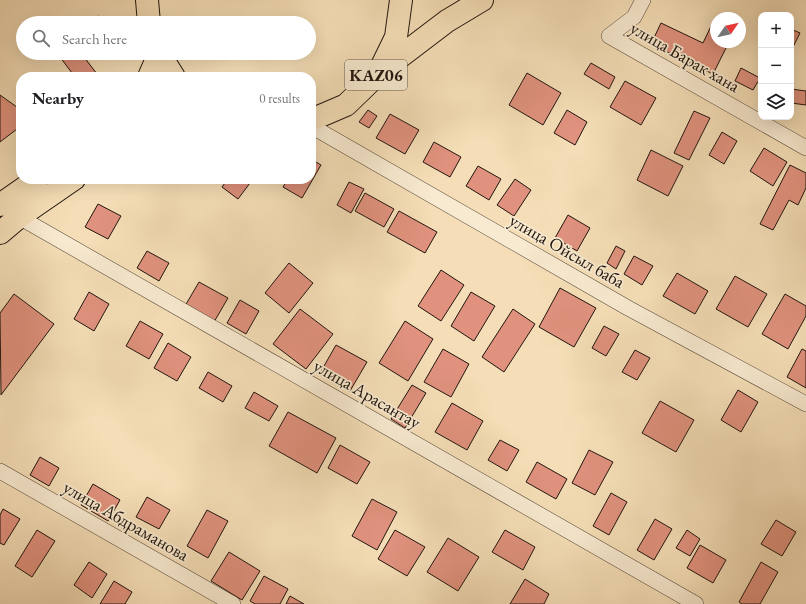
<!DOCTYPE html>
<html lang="en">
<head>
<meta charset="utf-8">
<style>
  :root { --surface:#fff; --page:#f6f6f6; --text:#202124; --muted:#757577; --line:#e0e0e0 }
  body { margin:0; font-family:"EB Garamond",serif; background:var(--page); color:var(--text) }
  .controls { position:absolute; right:12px; top:12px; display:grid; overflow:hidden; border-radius:8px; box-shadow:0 4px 16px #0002 }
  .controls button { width:36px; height:36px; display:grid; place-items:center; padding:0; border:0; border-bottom:1px solid var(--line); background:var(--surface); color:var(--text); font:20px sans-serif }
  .compass { position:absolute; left:710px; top:12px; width:36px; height:36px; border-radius:50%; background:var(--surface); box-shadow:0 4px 16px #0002; rotate:56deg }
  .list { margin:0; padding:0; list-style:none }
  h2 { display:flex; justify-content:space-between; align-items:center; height:52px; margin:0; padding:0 16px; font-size:17px }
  h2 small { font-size:13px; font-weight:400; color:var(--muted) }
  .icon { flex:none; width:22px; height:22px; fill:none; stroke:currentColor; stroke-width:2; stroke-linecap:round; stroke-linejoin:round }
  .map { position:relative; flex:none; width:806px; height:604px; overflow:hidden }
  .search { position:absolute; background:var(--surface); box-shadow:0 4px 16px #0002; left:16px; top:16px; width:300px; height:44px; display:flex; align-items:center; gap:10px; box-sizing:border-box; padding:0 14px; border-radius:22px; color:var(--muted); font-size:15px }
  .panel { position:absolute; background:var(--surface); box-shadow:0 4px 16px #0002; left:16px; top:72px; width:300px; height:112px; border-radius:16px }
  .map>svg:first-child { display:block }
  .building { fill:#e0927e; stroke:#20150e }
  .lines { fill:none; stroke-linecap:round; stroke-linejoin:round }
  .minor-casing { stroke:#554738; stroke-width:16 }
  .trunk-casing { stroke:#20150e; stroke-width:24 }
  .minor { stroke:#f8ead0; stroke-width:15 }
  .trunk { stroke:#f5deb7; stroke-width:22 }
  .labels { text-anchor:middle; stroke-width:3.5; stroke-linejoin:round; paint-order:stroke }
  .shield { fill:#f8ead0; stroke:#615548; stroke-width:1 }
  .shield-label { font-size:17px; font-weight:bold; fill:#20150e }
  .street-label { font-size:18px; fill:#20150e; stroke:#f8ead0 }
</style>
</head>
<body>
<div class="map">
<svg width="806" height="604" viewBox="0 0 806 604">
  <rect width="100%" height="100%" fill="#f5deb7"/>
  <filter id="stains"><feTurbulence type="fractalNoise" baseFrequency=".005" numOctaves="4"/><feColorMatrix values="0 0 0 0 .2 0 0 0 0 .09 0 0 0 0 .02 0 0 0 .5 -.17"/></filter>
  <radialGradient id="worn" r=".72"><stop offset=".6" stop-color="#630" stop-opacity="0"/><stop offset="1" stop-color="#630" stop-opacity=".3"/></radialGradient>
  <path class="building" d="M 99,16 L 103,23 L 90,23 L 89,21 Z
    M 713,22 L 716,23 L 716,42 L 729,42 L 713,74 L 651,44 L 661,23 L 703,43 Z
    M 791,29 L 800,33 L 791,51 Z
    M 57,53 L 81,53 L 97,74 L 93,77 L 75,77 Z
    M 591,63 L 615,77 L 609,89 L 584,74 Z
    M 741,68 L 760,78 L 753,90 L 735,81 Z
    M 527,73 L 561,93 L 543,125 L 509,105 Z
    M 625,81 L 656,98 L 641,125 L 610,107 Z
    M 791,89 L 806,91 L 806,105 L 791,103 Z
    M 0,95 L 21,110 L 21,126 L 0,142 Z
    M 368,110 L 377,116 L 369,128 L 359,122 Z
    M 567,110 L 587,122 L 575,145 L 554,133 Z
    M 694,111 L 710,118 L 689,160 L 674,153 Z
    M 390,114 L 419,130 L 405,154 L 376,138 Z
    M 722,132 L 737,141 L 724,164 L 709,155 Z
    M 434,142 L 461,157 L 450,177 L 423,162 Z
    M 764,148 L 787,162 L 773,186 L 750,171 Z
    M 651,150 L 683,166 L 668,196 L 637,180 Z
    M 311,159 L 321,165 L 302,198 L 283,187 L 288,179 L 311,179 Z
    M 790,165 L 806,173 L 806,188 L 798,205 L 789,200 L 773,230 L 760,224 Z
    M 478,166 L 501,179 L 489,200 L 466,186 Z
    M 228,179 L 253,179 L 238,199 L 222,187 Z
    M 515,179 L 531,190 L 514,216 L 497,205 Z
    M 349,182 L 364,189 L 351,213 L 337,205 Z
    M 365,193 L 394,209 L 384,227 L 355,211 Z
    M 98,204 L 121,216 L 108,239 L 85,227 Z
    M 399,211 L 437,232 L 425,253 L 387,232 Z
    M 568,215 L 590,228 L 577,251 L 555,238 Z
    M 616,246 L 625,251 L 616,269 L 607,263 Z
    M 147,251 L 169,263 L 159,281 L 137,268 Z
    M 634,256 L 653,266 L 642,285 L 624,274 Z
    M 289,263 L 313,283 L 289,313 L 265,293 Z
    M 441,270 L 464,285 L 441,321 L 418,306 Z
    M 677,273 L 708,291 L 695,314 L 663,296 Z
    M 735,276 L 767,294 L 748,327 L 716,309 Z
    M 199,282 L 228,298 L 214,322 L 185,306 Z
    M 560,288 L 596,308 L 574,347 L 539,327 Z
    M 89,292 L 109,304 L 94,331 L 74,319 Z
    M 471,292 L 495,306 L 474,341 L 451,326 Z
    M 14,294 L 54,324 L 1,395 L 0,313 Z
    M 785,294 L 806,306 L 806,316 L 788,349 L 762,334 Z
    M 240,300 L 259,311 L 246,334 L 227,323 Z
    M 300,309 L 333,334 L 306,369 L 273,344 Z
    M 513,309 L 535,324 L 504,372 L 482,357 Z
    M 140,321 L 163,334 L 149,359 L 126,346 Z
    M 405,321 L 433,339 L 408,381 L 379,363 Z
    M 604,326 L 619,334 L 606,356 L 592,348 Z
    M 168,343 L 191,357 L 177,381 L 154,368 Z
    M 336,345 L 367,362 L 350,391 L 320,373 Z
    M 443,349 L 469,364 L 451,397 L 424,382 Z
    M 802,349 L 806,351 L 806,388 L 787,377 Z
    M 635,350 L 650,358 L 637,380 L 622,372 Z
    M 208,372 L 232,386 L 223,402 L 199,388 Z
    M 412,385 L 426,393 L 405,428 L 391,419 Z
    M 738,390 L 758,402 L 741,432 L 721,420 Z
    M 254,392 L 278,406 L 269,421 L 245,408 Z
    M 660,401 L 694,420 L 676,452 L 642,433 Z
    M 452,403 L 483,421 L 467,450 L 435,432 Z
    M 288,412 L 336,438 L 317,473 L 269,446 Z
    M 500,440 L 519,450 L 507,471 L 488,460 Z
    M 340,445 L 370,462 L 357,484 L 328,468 Z
    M 589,450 L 613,462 L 595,495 L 572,483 Z
    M 40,457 L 59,468 L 49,486 L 30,475 Z
    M 537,462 L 567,479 L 556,499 L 526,482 Z
    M 93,484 L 120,500 L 108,521 L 81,505 Z
    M 611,493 L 627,502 L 609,535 L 593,526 Z
    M 147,497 L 170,510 L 159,529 L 136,517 Z
    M 372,499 L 397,512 L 377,550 L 352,536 Z
    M 3,509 L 20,519 L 4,545 L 0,543 L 0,515 Z
    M 207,510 L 228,521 L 208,558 L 187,546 Z
    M 655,519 L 672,529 L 654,560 L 637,550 Z
    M 776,520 L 796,532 L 782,556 L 761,544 Z
    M 37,530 L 55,541 L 32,577 L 15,566 Z
    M 395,530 L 425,547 L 407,576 L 378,559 Z
    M 505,530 L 535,547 L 523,570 L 492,552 Z
    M 687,530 L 700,539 L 690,556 L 676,548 Z
    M 448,538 L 479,557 L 458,591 L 427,572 Z
    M 700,545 L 726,560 L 713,583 L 687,568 Z
    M 229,552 L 260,571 L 242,600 L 211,581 Z
    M 89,562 L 107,574 L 92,598 L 74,585 Z
    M 761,562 L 778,572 L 760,604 L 742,604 L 739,602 Z
    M 264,576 L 288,589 L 280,604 L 255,604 L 250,601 Z
    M 525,579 L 549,594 L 544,604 L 510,604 Z
    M 114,581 L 132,592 L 125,604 L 100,604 Z
    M 290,596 L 304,604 L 286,604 Z"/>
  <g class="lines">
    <defs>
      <path id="minor" d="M 643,0 L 634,17 L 609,36 L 806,148
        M 311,126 L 628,308 L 806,404
        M 19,217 L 696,604
        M 0,471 L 233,604"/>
      <path id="trunk" d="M 147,0 L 149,23
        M 159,53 L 174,77
        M 380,72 L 447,21 L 482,0
        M 149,77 L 159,54
        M 311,120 L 346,105 L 378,74 L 396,37 L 401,0
        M 0,205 L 37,179
        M 0,233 L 19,217 L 74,179"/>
    </defs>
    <use href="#minor" class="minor-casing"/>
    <use href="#trunk" class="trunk-casing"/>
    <use href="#minor" class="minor"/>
    <use href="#trunk" class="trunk"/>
  </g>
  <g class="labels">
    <rect class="shield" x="345" y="60" width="62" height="30" rx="3"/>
    <g class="shield-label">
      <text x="376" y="81">KАZ06</text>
    </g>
    <g class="street-label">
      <text transform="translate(685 57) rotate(30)" y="6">улица Барак хана</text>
      <text transform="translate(567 251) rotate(30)" y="6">улица Ойсыл баба</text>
      <text transform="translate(367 394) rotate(30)" y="6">улица Арасантау</text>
      <text transform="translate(126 521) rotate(30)" y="6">улица Абдраманова</text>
    </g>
  </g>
  <rect width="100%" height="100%" filter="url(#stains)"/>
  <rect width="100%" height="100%" fill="url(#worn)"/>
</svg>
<div class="controls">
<button>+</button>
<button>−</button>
<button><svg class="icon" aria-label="layers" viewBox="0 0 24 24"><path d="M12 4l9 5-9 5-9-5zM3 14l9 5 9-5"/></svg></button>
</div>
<svg class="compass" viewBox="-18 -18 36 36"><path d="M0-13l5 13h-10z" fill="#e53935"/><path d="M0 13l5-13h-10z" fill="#757577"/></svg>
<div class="search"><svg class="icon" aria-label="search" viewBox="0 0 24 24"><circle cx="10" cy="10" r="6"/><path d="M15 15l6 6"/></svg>Search here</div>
<section class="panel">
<h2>Nearby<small>0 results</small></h2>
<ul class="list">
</ul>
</section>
</div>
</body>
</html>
